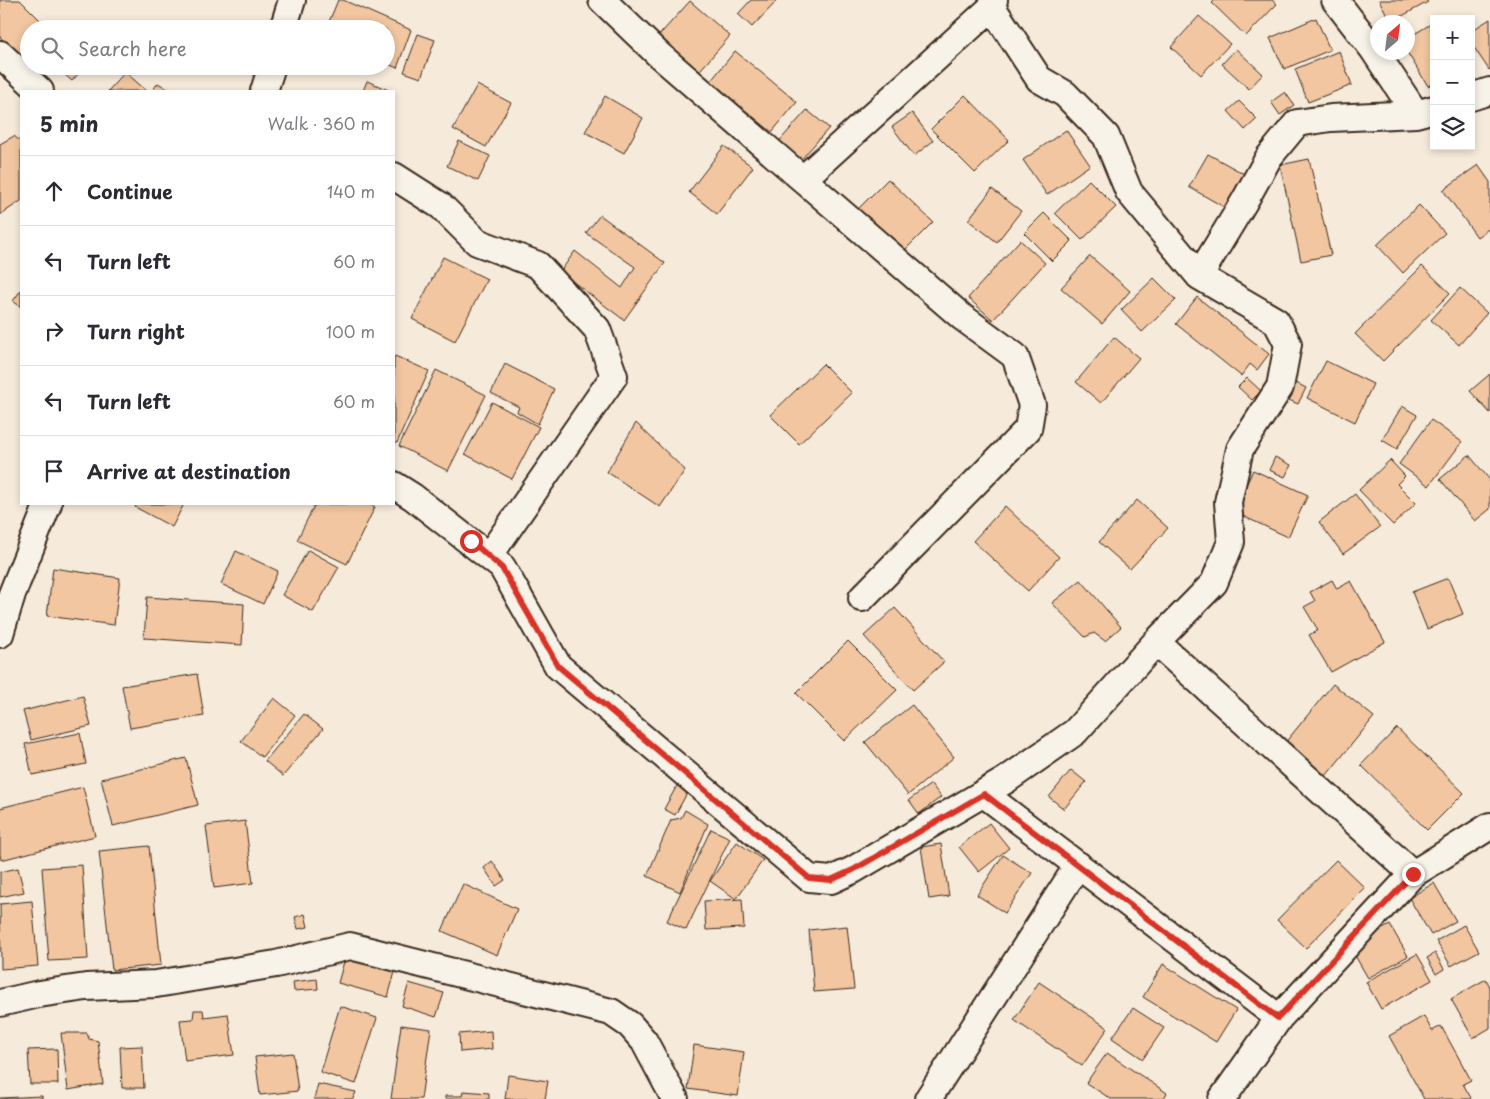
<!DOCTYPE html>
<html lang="en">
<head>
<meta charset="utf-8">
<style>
  :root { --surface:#fff; --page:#f7f7f7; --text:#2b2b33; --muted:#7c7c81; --line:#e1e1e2 }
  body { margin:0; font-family:"Playpen Sans",sans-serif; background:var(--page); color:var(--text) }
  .controls { position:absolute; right:15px; top:15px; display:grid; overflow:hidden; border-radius:0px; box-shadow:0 2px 8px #0003 }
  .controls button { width:45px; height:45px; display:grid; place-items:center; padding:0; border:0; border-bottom:1px solid var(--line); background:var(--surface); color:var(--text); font:25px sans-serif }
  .compass { position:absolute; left:1370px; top:15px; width:45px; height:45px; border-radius:50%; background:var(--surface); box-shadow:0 2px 8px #0003; rotate:28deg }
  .stop { position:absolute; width:15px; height:15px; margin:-11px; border:4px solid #d93025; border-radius:50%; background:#fff }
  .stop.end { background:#d93025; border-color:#fff; box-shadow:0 1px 5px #0008 }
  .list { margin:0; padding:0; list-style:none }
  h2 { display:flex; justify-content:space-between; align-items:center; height:65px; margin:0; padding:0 20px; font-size:21px }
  h2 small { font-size:16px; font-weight:400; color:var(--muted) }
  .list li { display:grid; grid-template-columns:32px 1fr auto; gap:15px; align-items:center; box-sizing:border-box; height:70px; padding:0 20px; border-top:1px solid var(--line) }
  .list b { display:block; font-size:19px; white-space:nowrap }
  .list em { font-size:16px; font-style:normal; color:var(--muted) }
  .icon { flex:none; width:28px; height:28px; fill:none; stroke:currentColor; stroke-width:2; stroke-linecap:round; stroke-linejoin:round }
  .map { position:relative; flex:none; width:1490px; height:1099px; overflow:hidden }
  .search { position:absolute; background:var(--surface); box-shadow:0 2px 8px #0003; left:20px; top:20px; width:375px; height:55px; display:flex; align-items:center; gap:12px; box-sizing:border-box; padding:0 18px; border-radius:28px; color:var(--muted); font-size:19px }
  .panel { position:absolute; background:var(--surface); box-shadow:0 2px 8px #0003; left:20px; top:90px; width:375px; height:415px; border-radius:0px }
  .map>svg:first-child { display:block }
  .building { fill:#f1c6a0; stroke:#3b2a1e }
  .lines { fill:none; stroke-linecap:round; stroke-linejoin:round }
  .minor-casing { stroke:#3b2a1e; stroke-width:30 }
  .minor { stroke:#f7f3e8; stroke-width:26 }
  .route { stroke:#d93025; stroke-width:6 }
</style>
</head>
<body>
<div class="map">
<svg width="1490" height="1099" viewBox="0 0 1490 1099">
  <rect width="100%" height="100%" fill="#f6eada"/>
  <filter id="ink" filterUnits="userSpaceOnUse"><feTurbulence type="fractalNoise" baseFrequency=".02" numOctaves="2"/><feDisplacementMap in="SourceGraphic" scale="10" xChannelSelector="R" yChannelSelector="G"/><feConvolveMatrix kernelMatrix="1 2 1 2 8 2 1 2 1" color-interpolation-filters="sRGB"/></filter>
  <g filter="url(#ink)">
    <path class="building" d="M 0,0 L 20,0 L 49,29 L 29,29 L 29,54 L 23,60 L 0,37 Z
      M 338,0 L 343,0 L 411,30 L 397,68 L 386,63 L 386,29 L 326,29 Z
      M 751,0 L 774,0 L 776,2 L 752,27 L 738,14 Z
      M 1215,0 L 1272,0 L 1277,4 L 1246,36 L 1212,3 Z
      M 1379,0 L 1426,0 L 1428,2 L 1391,22 Z
      M 690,1 L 730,36 L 695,76 L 654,41 Z
      M 1199,16 L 1230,44 L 1201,75 L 1171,47 Z
      M 1316,18 L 1330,50 L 1284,69 L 1270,38 Z
      M 1490,19 L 1490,69 L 1489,70 L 1471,43 L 1471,31 Z
      M 1434,22 L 1434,83 L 1428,86 L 1407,52 L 1408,38 Z
      M 418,34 L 435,40 L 421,78 L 404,72 Z
      M 1236,49 L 1263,74 L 1249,89 L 1222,64 Z
      M 735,51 L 797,102 L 772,132 L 710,82 Z
      M 1339,51 L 1352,85 L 1308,102 L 1295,69 Z
      M 55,66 L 85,66 L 72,81 Z
      M 125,72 L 147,91 L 108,91 Z
      M 367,81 L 391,91 L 363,91 Z
      M 158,83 L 171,91 L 152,91 Z
      M 477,85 L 511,103 L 486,147 L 453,129 Z
      M 1285,92 L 1294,105 L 1280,115 L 1271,102 Z
      M 965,95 L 1009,140 L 975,173 L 931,129 Z
      M 605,96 L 643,118 L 624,153 L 585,132 Z
      M 1239,101 L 1257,119 L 1245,130 L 1228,111 Z
      M 807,110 L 829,128 L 797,164 L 775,146 Z
      M 912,113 L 933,141 L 914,156 L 892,127 Z
      M 1066,130 L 1090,165 L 1047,195 L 1023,160 Z
      M 14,136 L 21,142 L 21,201 L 0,215 L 0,144 Z
      M 459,141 L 490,156 L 478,181 L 447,166 Z
      M 724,146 L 753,167 L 717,214 L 689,192 Z
      M 1208,154 L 1248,176 L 1229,210 L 1189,187 Z
      M 1309,159 L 1331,255 L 1301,261 L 1280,165 Z
      M 1478,165 L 1490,182 L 1490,228 L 1477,237 L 1443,190 Z
      M 888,179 L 933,222 L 899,256 L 854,213 Z
      M 1089,180 L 1116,207 L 1082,240 L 1055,213 Z
      M 992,189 L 1021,211 L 997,242 L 968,220 Z
      M 1419,205 L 1445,233 L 1403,273 L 1377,245 Z
      M 1044,213 L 1072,241 L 1052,261 L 1024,233 Z
      M 600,215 L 665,263 L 624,320 L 560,272 L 575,251 L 622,288 L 635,267 L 586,233 Z
      M 1020,240 L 1045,263 L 993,320 L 968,298 Z
      M 1090,256 L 1130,291 L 1102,324 L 1061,288 Z
      M 443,257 L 487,279 L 455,341 L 412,319 Z
      M 1422,266 L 1450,293 L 1383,361 L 1355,334 Z
      M 1154,278 L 1176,300 L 1142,332 L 1121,310 Z
      M 1460,288 L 1487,313 L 1459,345 L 1431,320 Z
      M 21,290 L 21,307 L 13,301 Z
      M 1197,297 L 1269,354 L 1257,370 L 1250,364 L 1241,376 L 1176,324 Z
      M 1114,337 L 1139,358 L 1101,403 L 1076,382 Z
      M 395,356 L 429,371 L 397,443 L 394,441 L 394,359 Z
      M 1326,361 L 1373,384 L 1355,422 L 1307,398 Z
      M 505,364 L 554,389 L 538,424 L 517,412 L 519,407 L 491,393 Z
      M 823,364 L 852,393 L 799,444 L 770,415 Z
      M 436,370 L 486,395 L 448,471 L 399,446 Z
      M 1490,374 L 1490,413 L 1470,391 Z
      M 1247,378 L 1261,391 L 1252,400 L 1238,387 Z
      M 1290,380 L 1306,388 L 1298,404 L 1282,397 Z
      M 492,402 L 539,427 L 512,479 L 465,454 Z
      M 1402,406 L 1417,415 L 1397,449 L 1382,440 Z
      M 1431,420 L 1462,442 L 1429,486 L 1399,464 Z
      M 636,423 L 685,470 L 660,507 L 607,472 Z
      M 1469,455 L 1490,480 L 1490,509 L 1475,521 L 1440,479 Z
      M 1275,457 L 1291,465 L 1285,477 L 1269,470 Z
      M 1390,460 L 1405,476 L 1397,484 L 1416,503 L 1393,525 L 1359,490 Z
      M 1253,470 L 1308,495 L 1288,537 L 1234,512 Z
      M 1355,494 L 1380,527 L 1343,554 L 1319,522 Z
      M 1137,500 L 1168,528 L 1130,569 L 1099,542 Z
      M 137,504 L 184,504 L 172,527 L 135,507 Z
      M 315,504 L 369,504 L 375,507 L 347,564 L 297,540 Z
      M 1005,506 L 1059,557 L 1028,591 L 973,541 Z
      M 308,550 L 339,567 L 313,612 L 282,595 Z
      M 236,551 L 278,571 L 263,604 L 221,584 Z
      M 53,568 L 120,578 L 114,625 L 47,616 Z
      M 1448,578 L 1463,614 L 1427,629 L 1412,592 Z
      M 1081,580 L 1121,627 L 1105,641 L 1094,633 L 1085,637 L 1052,603 Z
      M 1332,580 L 1337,589 L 1351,581 L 1385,642 L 1331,672 L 1309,635 L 1318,630 L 1304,607 L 1315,601 L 1310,592 Z
      M 147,597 L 244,604 L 242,645 L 144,638 Z
      M 895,608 L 944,662 L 913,690 L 864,636 Z
      M 848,641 L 897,690 L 844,741 L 796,693 Z
      M 197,674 L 204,716 L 130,728 L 122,686 Z
      M 1333,684 L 1374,717 L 1321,782 L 1280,749 Z
      M 83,696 L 91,726 L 31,740 L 23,711 Z
      M 274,698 L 295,715 L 262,757 L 241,741 Z
      M 912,705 L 954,757 L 908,795 L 865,742 Z
      M 304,714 L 323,729 L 283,776 L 265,761 Z
      M 1397,728 L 1464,793 L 1427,830 L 1361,765 Z
      M 80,733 L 86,764 L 32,775 L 25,744 Z
      M 186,758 L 198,805 L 113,826 L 101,779 Z
      M 1071,770 L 1086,782 L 1064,809 L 1049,797 Z
      M 680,780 L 691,786 L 675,815 L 664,809 Z
      M 931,784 L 941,797 L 919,814 L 909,800 Z
      M 83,787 L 95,836 L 1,860 L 0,854 L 0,808 Z
      M 685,810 L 708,824 L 680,892 L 647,876 L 671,820 L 681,818 Z
      M 245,821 L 253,883 L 214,888 L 206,826 Z
      M 989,823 L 1009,848 L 979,872 L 959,847 Z
      M 711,829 L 730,838 L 686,930 L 667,921 Z
      M 737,842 L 763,860 L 736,899 L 710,881 Z
      M 941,844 L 949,896 L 929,899 L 921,847 Z
      M 149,846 L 161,965 L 112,970 L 99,851 Z
      M 1003,855 L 1032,873 L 1005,913 L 977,895 Z
      M 1336,860 L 1365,888 L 1306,948 L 1277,920 Z
      M 492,861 L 505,880 L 496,886 L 484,868 Z
      M 82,865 L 88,959 L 49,961 L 42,868 Z
      M 18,868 L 24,892 L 0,897 L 0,872 Z
      M 1434,883 L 1456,921 L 1431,935 L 1409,898 Z
      M 463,884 L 517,909 L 497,955 L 442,931 Z
      M 742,899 L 744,928 L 706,930 L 704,901 Z
      M 32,901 L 38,966 L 1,969 L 0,904 Z
      M 305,914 L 308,927 L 298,929 L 295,917 Z
      M 1390,925 L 1408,956 L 1368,978 L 1350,947 Z
      M 1464,925 L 1479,951 L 1451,966 L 1436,941 Z
      M 847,926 L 854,989 L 814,992 L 809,930 Z
      M 1435,953 L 1444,969 L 1436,974 L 1427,958 Z
      M 1417,954 L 1432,980 L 1381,1009 L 1366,982 Z
      M 345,958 L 395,972 L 388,997 L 338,983 Z
      M 1163,964 L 1236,1010 L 1216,1042 L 1143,997 Z
      M 317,979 L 318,989 L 294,991 L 293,982 Z
      M 1486,979 L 1490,987 L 1490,1028 L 1473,1038 L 1451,999 Z
      M 1039,982 L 1108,1028 L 1082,1066 L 1014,1020 Z
      M 409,983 L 444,993 L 436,1017 L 402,1006 Z
      M 340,1006 L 377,1018 L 356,1084 L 320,1072 Z
      M 1133,1008 L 1164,1028 L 1143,1059 L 1112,1038 Z
      M 194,1010 L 203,1010 L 204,1017 L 228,1014 L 234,1055 L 185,1061 L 180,1020 L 193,1019 Z
      M 1424,1016 L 1432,1031 L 1441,1026 L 1471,1080 L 1463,1084 L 1471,1098 L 1470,1099 L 1424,1099 L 1389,1036 Z
      M 401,1025 L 431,1029 L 421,1099 L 391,1099 Z
      M 491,1031 L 492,1049 L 460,1052 L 459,1034 Z
      M 61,1033 L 87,1033 L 89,1039 L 98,1041 L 103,1084 L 68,1090 Z
      M 694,1045 L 744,1052 L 738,1096 L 688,1089 Z
      M 142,1046 L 144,1088 L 122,1088 L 120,1047 Z
      M 57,1049 L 58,1084 L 30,1084 L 28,1050 Z
      M 293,1053 L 298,1091 L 260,1095 L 255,1057 Z
      M 1107,1053 L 1167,1093 L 1163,1099 L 1111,1099 L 1086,1083 Z
      M 508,1075 L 548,1081 L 545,1099 L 505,1099 Z
      M 318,1084 L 356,1092 L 353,1099 L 314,1099 Z
      M 463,1091 L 489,1093 L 489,1099 L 445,1099 L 445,1096 L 462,1096 Z
      M 42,1096 L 42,1099 L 0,1099 L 0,1098 Z"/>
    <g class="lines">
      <defs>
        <path id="minor" d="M 602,0 L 658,54 L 962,317 L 1015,356 L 1032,405 L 1028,429 L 862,598
          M 1335,0 L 1373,49 L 1416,114
          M 283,29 L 292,0
          M 0,54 L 40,91
          M 264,91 L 272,66
          M 1471,97 L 1490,91
          M 394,176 L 441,206 L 477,242 L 538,265 L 597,329 L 614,376 L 489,556
          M 803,179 L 992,7 L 994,0
          M 1199,276 L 1244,202 L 1269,157 L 1297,123 L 1331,118 L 1416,114 L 1434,109
          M 394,485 L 413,497 L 502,567 L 558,666 L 809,878 L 831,880 L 853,870 L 1006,780 L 1075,732 L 1156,642 L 1214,583 L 1231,542 L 1228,502 L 1240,449 L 1280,387 L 1288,344 L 1276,321 L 1199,276 L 1129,192 L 1106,136 L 1065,94 L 1039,79 L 992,7
          M 0,634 L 12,594 L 48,504
          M 1156,642 L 1413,874
          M 984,794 L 1279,1018
          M 0,1003 L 39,994 L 86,987 L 156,984 L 276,964 L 350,946 L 611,1012 L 630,1025 L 644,1041 L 675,1099
          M 928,1099 L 1078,865
          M 1222,1099 L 1279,1018 L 1413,874 L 1490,826"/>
      </defs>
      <use href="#minor" class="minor-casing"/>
      <use href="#minor" class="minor"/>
    </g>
  </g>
  <g class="lines" filter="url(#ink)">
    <path class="route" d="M 471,541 L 502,568 L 558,666 L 809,878 L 831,880 L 853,870 L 984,794 L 1278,1018 L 1413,874"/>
  </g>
</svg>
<div class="controls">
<button>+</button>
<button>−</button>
<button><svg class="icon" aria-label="layers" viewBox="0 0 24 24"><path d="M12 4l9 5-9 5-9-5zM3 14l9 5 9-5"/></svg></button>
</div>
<svg class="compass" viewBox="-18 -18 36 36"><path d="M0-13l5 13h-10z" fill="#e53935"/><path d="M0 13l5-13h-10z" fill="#7c7c81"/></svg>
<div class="stop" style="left:471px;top:541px"></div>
<div class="stop end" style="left:1413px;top:874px"></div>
<div class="search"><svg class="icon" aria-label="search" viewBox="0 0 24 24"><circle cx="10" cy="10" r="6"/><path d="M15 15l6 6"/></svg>Search here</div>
<section class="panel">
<h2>5 min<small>Walk · 360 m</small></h2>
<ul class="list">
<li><svg class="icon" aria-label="ahead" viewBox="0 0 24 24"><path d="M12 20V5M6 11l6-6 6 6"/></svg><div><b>Continue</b></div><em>140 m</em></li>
<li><svg class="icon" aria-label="left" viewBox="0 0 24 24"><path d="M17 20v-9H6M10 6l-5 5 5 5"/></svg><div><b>Turn left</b></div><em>60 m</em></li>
<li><svg class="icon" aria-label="right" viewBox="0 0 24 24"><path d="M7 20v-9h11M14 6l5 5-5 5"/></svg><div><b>Turn right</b></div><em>100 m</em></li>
<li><svg class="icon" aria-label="left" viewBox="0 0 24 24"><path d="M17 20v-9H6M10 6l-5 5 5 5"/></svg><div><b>Turn left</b></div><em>60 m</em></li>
<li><svg class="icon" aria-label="arrive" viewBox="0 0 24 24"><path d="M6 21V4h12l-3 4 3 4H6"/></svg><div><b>Arrive at destination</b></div></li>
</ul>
</section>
</div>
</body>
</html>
